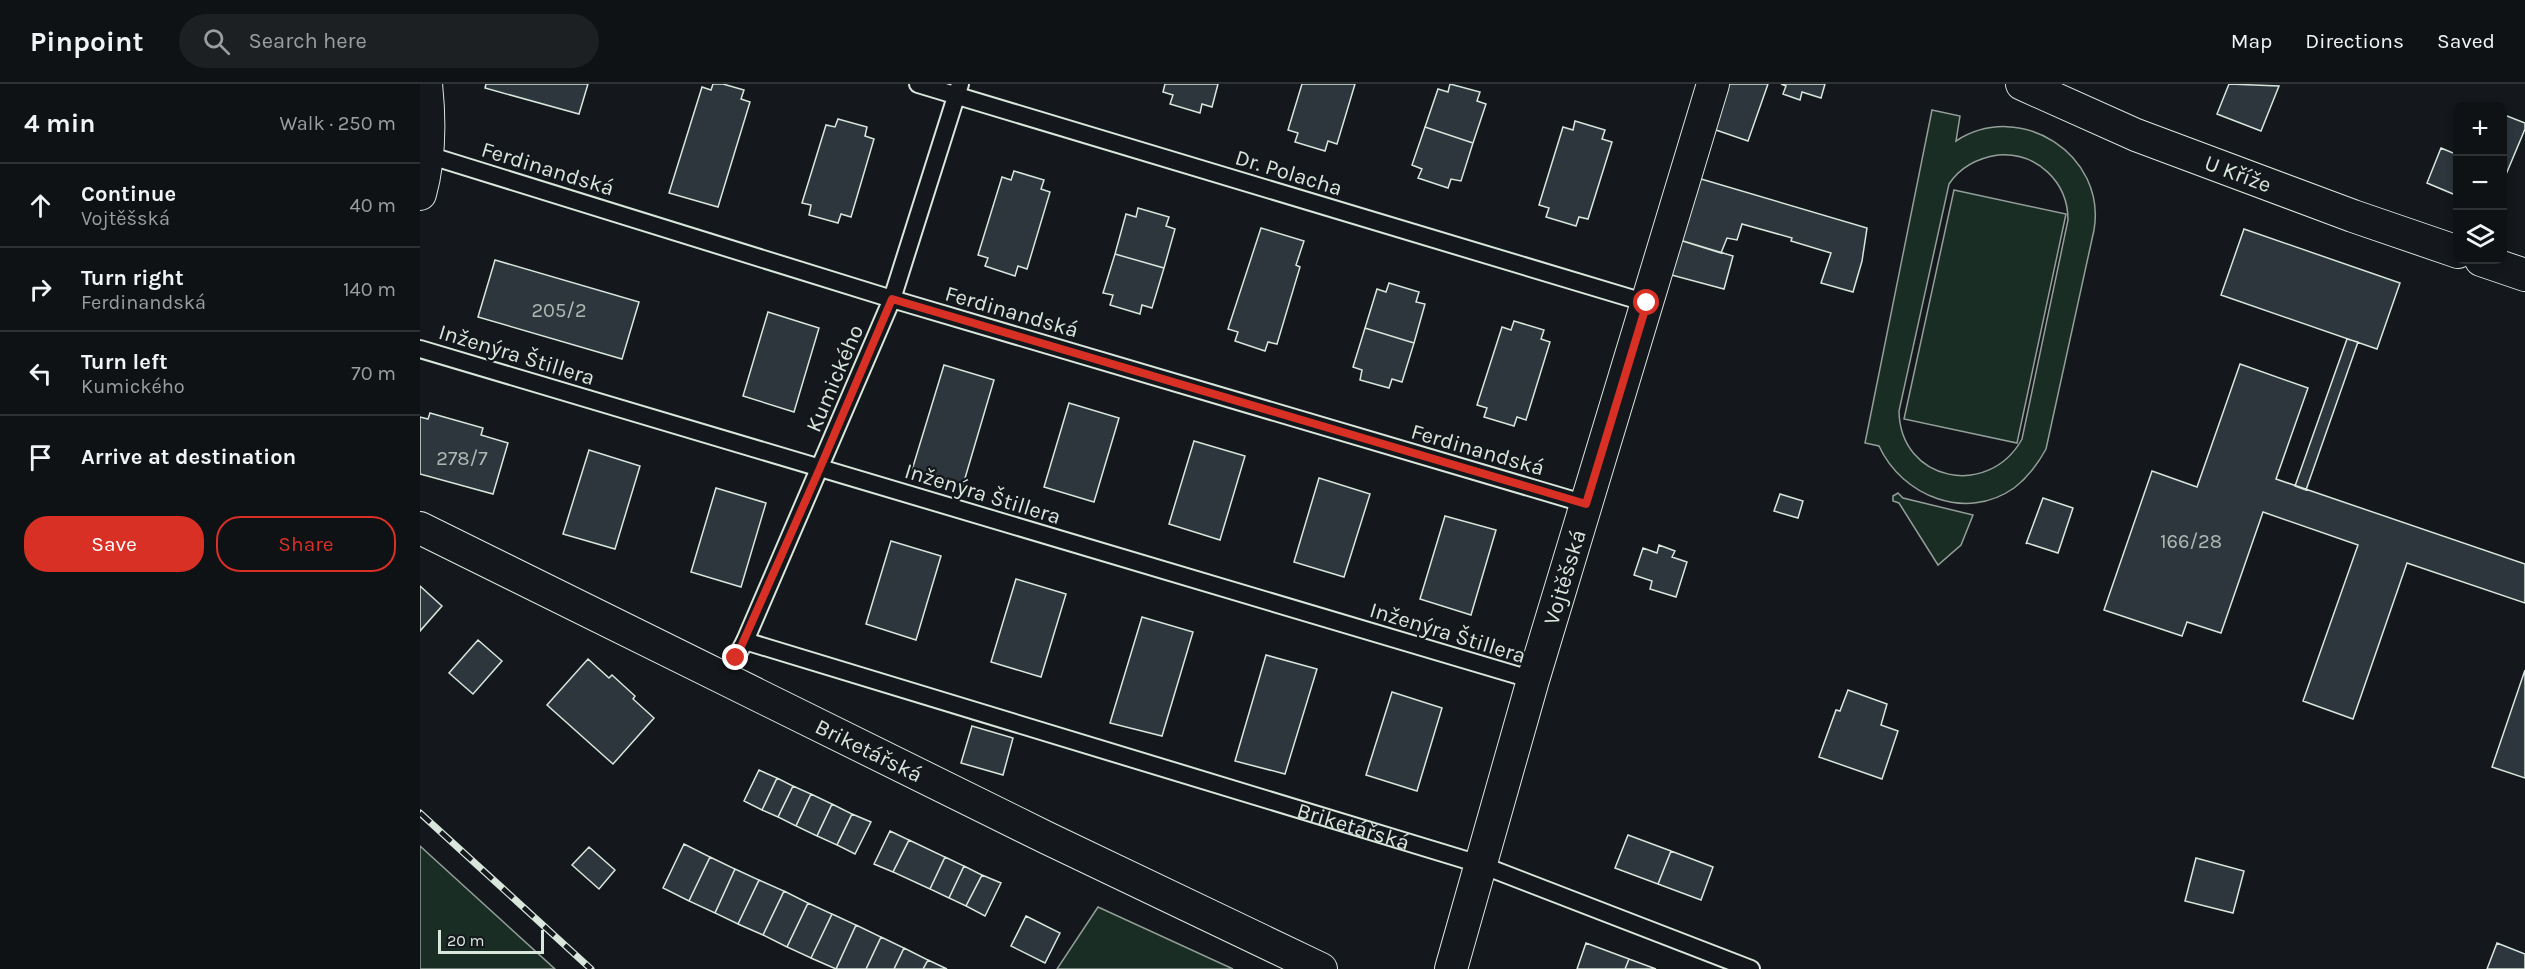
<!DOCTYPE html>
<html lang="en">
<head>
<meta charset="utf-8">
<style>
  :root { --surface:#0f1215; --page:#1d2022; --text:#f1f3f6; --muted:#9b9ea0; --line:#2f3234; --accent:#d93025 }
  body { margin:0; font-family:Karla,sans-serif; background:var(--page); color:var(--text) }
  .controls { position:absolute; right:18px; top:18px; display:grid; overflow:hidden; border-radius:12px; box-shadow:0 3px 9px #0003 }
  .controls button { width:54px; height:54px; display:grid; place-items:center; padding:0; border:0; border-bottom:2px solid var(--line); background:var(--surface); color:var(--text); font:30px sans-serif }
  .scale { position:absolute; left:18px; bottom:15px; width:106px; box-sizing:border-box; padding-left:6px; border:3px solid #d8e6dc; border-top:0; font-size:16px; line-height:21px; white-space:nowrap; color:#d8e6dc; -webkit-text-stroke:4px #14181c; paint-order:stroke }
  .stop { position:absolute; width:18px; height:18px; margin:-14px; border:4px solid #d93025; border-radius:50%; background:#fff }
  .stop.end { background:#d93025; border-color:#fff; box-shadow:0 2px 6px #0008 }
  .list { margin:0; padding:0; list-style:none }
  h2 { display:flex; justify-content:space-between; align-items:center; height:78px; margin:0; padding:0 24px; font-size:26px }
  h2 small { font-size:20px; font-weight:400; color:var(--muted) }
  .list li { display:grid; grid-template-columns:39px 1fr auto; gap:18px; align-items:center; box-sizing:border-box; height:84px; padding:0 24px; border-top:2px solid var(--line) }
  .list b { display:block; font-size:22px; white-space:nowrap }
  .list p { margin:0; font-size:20px; white-space:nowrap; color:var(--muted) }
  .list em { font-size:20px; font-style:normal; color:var(--muted) }
  .actions { display:flex; gap:12px; padding:18px 24px }
  .actions a { flex:1; padding:14px 0; border:2px solid var(--accent); border-radius:24px; text-align:center; font-size:21px; color:var(--accent) }
  .actions .main { background:var(--accent); color:#fff }
  .icon { flex:none; width:33px; height:33px; fill:none; stroke:currentColor; stroke-width:2; stroke-linecap:round; stroke-linejoin:round }
  .map { position:relative; flex:none; width:2105px; height:885px; overflow:hidden }
  header { display:flex; align-items:center; gap:36px; box-sizing:border-box; height:84px; padding:0 30px; background:var(--surface); border-bottom:2px solid var(--line) }
  header strong { font-size:28px }
  nav { display:flex; gap:33px; margin-inline-start:auto; font-size:21px }
  .search { width:420px; height:54px; background:var(--page); display:flex; align-items:center; gap:15px; box-sizing:border-box; padding:0 21px; border-radius:33px; color:var(--muted); font-size:22px }
  main { display:flex }
  aside { flex:1; background:var(--surface) }
  .map>svg:first-child { display:block }
  .green { fill:#1a2d24; stroke:#939e99; stroke-width:1.5; fill-rule:evenodd }
  .building { fill:#2c363c; stroke:#d8e6dc; stroke-width:1.5 }
  .lines { fill:none; stroke-linecap:round; stroke-linejoin:round }
  .service-casing { stroke:#d8e6dc; stroke-width:20 }
  .minor-casing { stroke:#d8e6dc; stroke-width:34 }
  .service { stroke:#14181c; stroke-width:16 }
  .minor { stroke:#14181c; stroke-width:32 }
  .rail-casing { stroke:#d8e6dc; stroke-width:7 }
  .rail { stroke:#14181c; stroke-width:4.5; stroke-dasharray:14; stroke-linecap:butt }
  .route { stroke:#d93025; stroke-width:8 }
  .labels { text-anchor:middle; stroke-width:4.5; stroke-linejoin:round; paint-order:stroke }
  .number-label { font-size:20px; fill:#adbab4 }
  .street-label { font-size:22px; fill:#d8e6dc; stroke:#14181c }
</style>
</head>
<body>
<header>
<strong>Pinpoint</strong>
<div class="search"><svg class="icon" aria-label="search" viewBox="0 0 24 24"><circle cx="10" cy="10" r="6"/><path d="M15 15l6 6"/></svg>Search here</div>
<nav><a>Map</a><a>Directions</a><a>Saved</a></nav>
</header>
<main>
<aside>
<h2>4 min<small>Walk · 250 m</small></h2>
<ul class="list">
<li><svg class="icon" aria-label="ahead" viewBox="0 0 24 24"><path d="M12 20V5M6 11l6-6 6 6"/></svg><div><b>Continue</b><p>Vojtěšská</p></div><em>40 m</em></li>
<li><svg class="icon" aria-label="right" viewBox="0 0 24 24"><path d="M7 20v-9h11M14 6l5 5-5 5"/></svg><div><b>Turn right</b><p>Ferdinandská</p></div><em>140 m</em></li>
<li><svg class="icon" aria-label="left" viewBox="0 0 24 24"><path d="M17 20v-9H6M10 6l-5 5 5 5"/></svg><div><b>Turn left</b><p>Kumického</p></div><em>70 m</em></li>
<li><svg class="icon" aria-label="arrive" viewBox="0 0 24 24"><path d="M6 21V4h12l-3 4 3 4H6"/></svg><div><b>Arrive at destination</b></div></li>
</ul>
<div class="actions"><a class="main">Save</a><a>Share</a></div>
</aside>
<div class="map">
<svg width="2105" height="885" viewBox="0 0 2105 885">
  <rect width="100%" height="100%" fill="#14181c"/>
  <path class="green" d="M 1512,26 L 1540,32 L 1536,57 C 1600,15 1687,71 1674,146 L 1626,365 C 1618,380 1608,393 1594,404 C 1546,438 1482,412 1459,362 L 1445,359 ZM 1578,71 C 1617,68 1648,98 1648,136 L 1602,355 C 1569,415 1480,398 1479,327 L 1529,100 C 1541,82 1558,74 1578,71 Z
    M 1534,106 L 1646,130 L 1597,359 L 1484,335 Z
    M 1478,409 L 1483,414 L 1553,431 L 1541,461 L 1518,481 L 1479,419 L 1473,417 L 1473,412 Z
    M 0,762 L 135,885 L 0,885 Z
    M 678,823 L 813,885 L 637,885 Z"/>
  <path class="building" d="M 66,0 L 168,0 L 159,30 L 65,4 Z
    M 293,0 L 303,0 L 324,6 L 321,15 L 330,18 L 298,123 L 249,109 L 282,3 L 291,6 Z
    M 745,0 L 798,0 L 792,23 L 782,20 L 780,29 L 750,20 L 753,11 L 743,8 Z
    M 882,0 L 935,0 L 917,60 L 908,57 L 905,67 L 875,58 L 878,49 L 868,46 Z
    M 1030,0 L 1060,8 L 1057,17 L 1066,20 L 1053,59 L 1005,43 L 1018,5 L 1028,8 Z
    M 1309,0 L 1348,0 L 1328,57 L 1293,45 Z
    M 1361,0 L 1405,0 L 1401,14 L 1382,8 L 1380,16 L 1363,10 L 1366,2 Z
    M 1809,0 L 1859,2 L 1841,47 L 1797,30 Z
    M 2082,30 L 2105,39 L 2105,45 L 2082,100 Z
    M 418,35 L 447,43 L 445,52 L 454,55 L 431,133 L 421,130 L 418,139 L 389,131 L 391,121 L 382,119 L 406,41 L 415,43 Z
    M 1155,37 L 1185,46 L 1182,55 L 1192,58 L 1168,135 L 1159,133 L 1156,142 L 1126,133 L 1129,124 L 1119,121 L 1143,43 L 1153,46 Z
    M 1005,43 L 1053,59 L 1041,97 L 1031,95 L 1028,104 L 998,94 L 1002,85 L 992,81 Z
    M 2021,64 L 2038,71 L 2038,112 L 2007,99 Z
    M 594,87 L 624,96 L 621,105 L 630,108 L 607,185 L 598,182 L 595,192 L 565,182 L 568,174 L 558,171 L 582,93 L 591,96 Z
    M 1271,92 L 1447,144 L 1442,177 L 1433,208 L 1401,199 L 1411,169 L 1371,157 L 1372,154 L 1322,140 L 1317,156 L 1307,154 L 1301,169 L 1253,154 Z
    M 718,124 L 749,133 L 746,142 L 755,145 L 744,184 L 695,170 L 706,130 L 716,133 Z
    M 841,144 L 884,157 L 876,181 L 880,183 L 857,260 L 848,258 L 845,267 L 815,257 L 818,248 L 808,245 Z
    M 1824,145 L 1980,199 L 1957,265 L 1801,211 Z
    M 1253,154 L 1313,172 L 1304,205 L 1244,189 Z
    M 695,170 L 744,184 L 732,224 L 722,221 L 720,230 L 690,221 L 693,211 L 683,209 Z
    M 75,176 L 219,218 L 202,275 L 58,233 Z
    M 969,199 L 999,208 L 996,218 L 1005,220 L 994,259 L 945,244 L 957,205 L 966,208 Z
    M 348,228 L 399,244 L 374,328 L 323,312 Z
    M 1094,237 L 1124,246 L 1121,255 L 1130,258 L 1106,336 L 1097,333 L 1094,342 L 1064,333 L 1067,324 L 1057,321 L 1082,243 L 1091,246 Z
    M 945,244 L 994,259 L 982,298 L 972,295 L 969,304 L 940,296 L 942,286 L 933,283 Z
    M 1927,255 L 1938,258 L 1886,406 L 1875,402 Z
    M 1820,280 L 1888,304 L 1856,395 L 2105,480 L 2105,519 L 1987,479 L 1933,635 L 1883,617 L 1938,461 L 1843,428 L 1801,549 L 1767,538 L 1762,552 L 1684,526 L 1732,387 L 1777,403 Z
    M 524,281 L 574,296 L 543,401 L 492,386 Z
    M 649,319 L 699,334 L 674,418 L 624,403 Z
    M 10,329 L 63,344 L 61,351 L 88,359 L 73,410 L 0,390 L 0,333 L 8,335 Z
    M 774,357 L 825,372 L 800,456 L 749,440 Z
    M 169,366 L 220,382 L 195,465 L 143,450 Z
    M 899,394 L 950,410 L 924,493 L 874,478 Z
    M 296,404 L 346,419 L 321,503 L 271,488 Z
    M 1360,410 L 1383,417 L 1378,434 L 1354,427 Z
    M 1623,414 L 1653,424 L 1638,469 L 1607,459 L 1606,460 Z
    M 1025,432 L 1076,446 L 1051,531 L 1000,515 Z
    M 471,457 L 521,472 L 496,556 L 446,540 Z
    M 1239,461 L 1255,467 L 1252,473 L 1267,478 L 1256,513 L 1230,505 L 1232,497 L 1214,491 L 1223,464 L 1237,469 Z
    M 596,495 L 646,510 L 621,593 L 571,578 Z
    M 0,502 L 22,522 L 0,547 Z
    M 722,533 L 773,548 L 742,652 L 690,639 Z
    M 58,556 L 82,577 L 53,610 L 29,589 Z
    M 846,571 L 897,585 L 865,690 L 815,677 Z
    M 168,575 L 189,594 L 192,591 L 215,612 L 213,615 L 234,634 L 193,680 L 127,621 Z
    M 2105,586 L 2105,694 L 2072,683 Z
    M 1428,606 L 1467,620 L 1461,641 L 1478,647 L 1462,695 L 1399,673 L 1416,626 L 1420,627 Z
    M 972,608 L 1022,624 L 997,707 L 946,691 Z
    M 552,642 L 593,654 L 583,691 L 541,679 Z
    M 339,686 L 357,694 L 342,726 L 324,717 Z
    M 357,694 L 373,702 L 358,733 L 342,726 Z
    M 373,702 L 391,710 L 376,742 L 358,733 Z
    M 391,710 L 412,720 L 397,752 L 376,742 Z
    M 412,720 L 432,730 L 417,761 L 397,752 Z
    M 432,730 L 451,738 L 435,770 L 417,761 Z
    M 470,747 L 489,756 L 473,788 L 454,780 Z
    M 1208,751 L 1251,767 L 1238,800 L 1195,784 Z
    M 489,756 L 525,773 L 510,805 L 473,788 Z
    M 264,760 L 290,773 L 269,817 L 243,804 Z
    M 169,763 L 195,786 L 179,805 L 152,781 Z
    M 1251,767 L 1293,783 L 1281,816 L 1238,800 Z
    M 290,773 L 315,785 L 295,829 L 269,817 Z
    M 525,773 L 544,782 L 529,814 L 510,805 Z
    M 1776,774 L 1824,787 L 1813,829 L 1765,817 Z
    M 544,782 L 562,791 L 546,822 L 529,814 Z
    M 315,785 L 339,796 L 318,840 L 295,829 Z
    M 562,791 L 581,799 L 565,832 L 546,822 Z
    M 339,796 L 364,807 L 343,851 L 318,840 Z
    M 364,807 L 388,819 L 367,863 L 343,851 Z
    M 388,819 L 412,830 L 391,874 L 367,863 Z
    M 412,830 L 436,841 L 416,885 L 391,874 Z
    M 606,832 L 640,849 L 625,879 L 591,862 Z
    M 436,841 L 461,853 L 446,885 L 416,885 Z
    M 461,853 L 484,864 L 474,885 L 446,885 Z
    M 1166,859 L 1209,875 L 1205,885 L 1157,885 Z
    M 2077,859 L 2105,870 L 2105,885 L 2067,885 Z
    M 484,864 L 508,876 L 503,885 L 474,885 Z
    M 1209,875 L 1236,885 L 1205,885 Z
    M 508,876 L 527,885 L 503,885 Z"/>
  <g class="lines">
    <defs>
      <g id="service">
        <path d="M 498,0 L 1227,219"/>
        <path d="M 8,71 L 472,215 L 1166,420"/>
        <path d="M 0,265 L 1113,596"/>
        <path id="s1" d="M 325,557 L 1059,780 L 1331,885"/>
        <path d="M 304,596 L 325,557 L 472,215 L 540,0"/>
      </g>
      <g id="minor">
        <path id="s2" d="M 1602,0 L 1716,51 L 1933,132 L 2038,168"/>
        <path d="M 0,110 C 10,74 10,37 6,0"/>
        <path d="M 2061,176 L 2105,191"/>
        <path id="s3" d="M 0,444 L 627,754 L 901,885"/>
        <path id="s4" d="M 1031,885 L 1113,596 L 1293,0"/>
      </g>
    </defs>
    <use href="#service" class="service-casing"/>
    <use href="#minor" class="minor-casing"/>
    <use href="#service" class="service"/>
    <use href="#minor" class="minor"/>
    <defs>
      <path id="rail" d="M 0,729 L 171,885"/>
    </defs>
    <use href="#rail" class="rail-casing"/>
    <use href="#rail" class="rail"/>
  </g>
  <g class="lines">
    <path class="route" d="M 316,574 L 400,384 L 472,215 L 1166,420 L 1227,219"/>
  </g>
  <g class="labels">
    <g class="number-label">
      <text x="139" y="233">205/2</text>
      <text x="42" y="381">278/7</text>
      <text x="1771" y="464">166/28</text>
    </g>
    <g class="street-label">
      <text transform="translate(128 84) rotate(17)" y="8">Ferdinandská</text>
      <text transform="translate(869 88) rotate(17)" y="8">Dr. Polacha</text>
      <text dy="8" stroke="none"><textPath href="#s2" startOffset="234">U Kříže</textPath></text>
      <text transform="translate(592 227) rotate(16)" y="8">Ferdinandská</text>
      <text transform="translate(97 270) rotate(17)" y="8">Inženýra Štillera</text>
      <text transform="translate(414 294) rotate(-67)" y="8">Kumického</text>
      <text transform="translate(1058 365) rotate(16)" y="8">Ferdinandská</text>
      <text transform="translate(563 409) rotate(17)" y="8">Inženýra Štillera</text>
      <text dy="8" stroke="none"><textPath href="#s4" startOffset="408">Vojtěšská</textPath></text>
      <text transform="translate(1028 548) rotate(17)" y="8">Inženýra Štillera</text>
      <text dy="8" stroke="none"><textPath href="#s3" startOffset="501">Briketářská</textPath></text>
      <text dy="8" stroke="none"><textPath href="#s1" startOffset="636">Briketářská</textPath></text>
    </g>
  </g>
</svg>
<div class="controls">
<button>+</button>
<button>−</button>
<button><svg class="icon" aria-label="layers" viewBox="0 0 24 24"><path d="M12 4l9 5-9 5-9-5zM3 14l9 5 9-5"/></svg></button>
</div>
<div class="scale">20 m</div>
<div class="stop" style="left:1227px;top:219px"></div>
<div class="stop end" style="left:316px;top:574px"></div>
</div>
</main>
</body>
</html>
